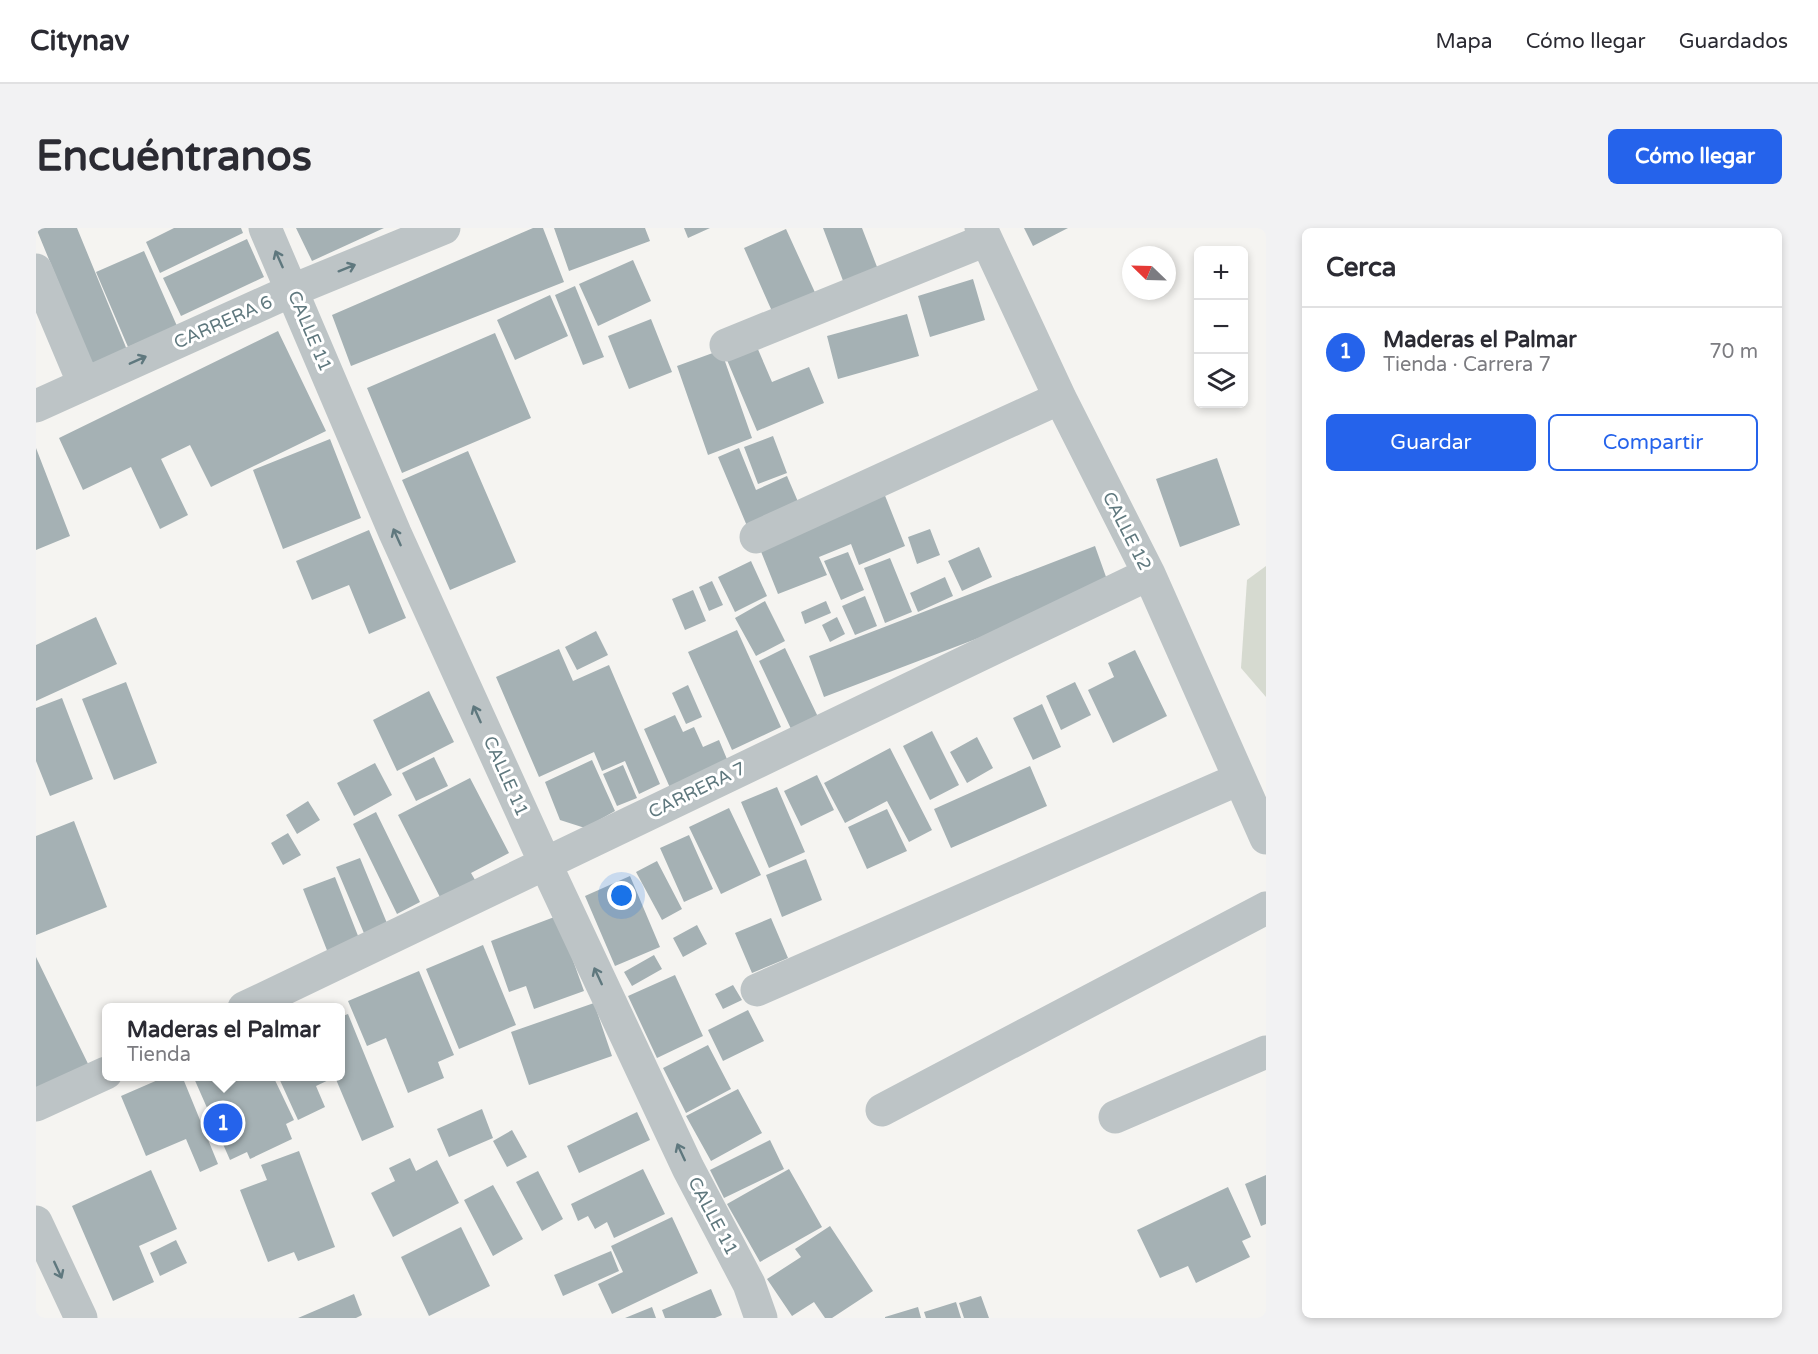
<!DOCTYPE html>
<html lang="es">
<head>
<meta charset="utf-8">
<style>
  :root { --surface:#fff; --page:#f2f2f3; --text:#2b2b33; --muted:#7c7c81; --line:#e1e1e2; --accent:#2563eb }
  body { margin:0; font-family:"Varela Round",sans-serif; background:var(--page); color:var(--text) }
  .controls { position:absolute; right:18px; top:18px; display:grid; overflow:hidden; border-radius:9px; box-shadow:0 3px 9px #0003 }
  .controls button { width:54px; height:54px; display:grid; place-items:center; padding:0; border:0; border-bottom:2px solid var(--line); background:var(--surface); color:var(--text); font:30px sans-serif }
  .compass { position:absolute; left:1086px; top:18px; width:54px; height:54px; border-radius:50%; background:var(--surface); box-shadow:0 3px 9px #0003; rotate:293deg }
  .you { position:absolute; left:586px; top:668px; width:21px; height:21px; margin:-15px; border:4px solid #fff; border-radius:50%; background:#1a73e8; box-shadow:0 0 0 9px #1a73e833 }
  .badge { display:grid; place-items:center; width:39px; height:39px; border-radius:50%; background:var(--accent); color:#fff; font-size:20px; font-weight:700 }
  .pin { position:absolute; translate:-50% -50%; border:3px solid #fff; box-shadow:0 2px 6px #0006 }
  .popup { position:absolute; left:66px; top:775px; width:243px; height:78px; box-sizing:border-box; display:grid; place-content:center; border-radius:9px; background:var(--surface); filter:drop-shadow(0 2px 4px #0005); font-size:20px; white-space:nowrap; color:var(--muted) }
  .popup b { font-size:22px; color:var(--text) }
  .popup::after { content:''; position:absolute; left:50%; top:100%; margin-left:-12px; border:12px solid transparent; border-top-color:var(--surface) }
  .list { margin:0; padding:0; list-style:none }
  h2 { display:flex; justify-content:space-between; align-items:center; height:78px; margin:0; padding:0 24px; font-size:26px }
  h2 small { font-size:20px; font-weight:400; color:var(--muted) }
  .list li { display:grid; grid-template-columns:39px 1fr auto; gap:18px; align-items:center; box-sizing:border-box; height:90px; padding:0 24px; border-top:2px solid var(--line) }
  .list b { display:block; font-size:22px; white-space:nowrap }
  .list p { margin:0; font-size:20px; white-space:nowrap; color:var(--muted) }
  .list em { font-size:20px; font-style:normal; color:var(--muted) }
  .actions { display:flex; gap:12px; padding:18px 24px }
  .actions a { flex:1; padding:14px 0; border:2px solid var(--accent); border-radius:9px; text-align:center; font-size:21px; color:var(--accent) }
  .actions .main { background:var(--accent); color:#fff }
  .icon { flex:none; width:33px; height:33px; fill:none; stroke:currentColor; stroke-width:2; stroke-linecap:round; stroke-linejoin:round }
  .map { position:relative; flex:none; width:1230px; height:1090px; overflow:hidden; border-radius:9px }
  header { display:flex; align-items:center; gap:36px; box-sizing:border-box; height:84px; padding:0 30px; background:var(--surface); border-bottom:2px solid var(--line) }
  header strong { font-size:28px }
  nav { display:flex; gap:33px; margin-inline-start:auto; font-size:21px }
  .intro { display:flex; align-items:center; justify-content:space-between; box-sizing:border-box; height:144px; padding:0 36px }
  h1 { margin:0; font-size:42px }
  .button { padding:15px 27px; border-radius:9px; background:var(--accent); color:#fff; font-size:21px; font-weight:700 }
  main { display:flex; gap:36px; padding:0 36px }
  aside { flex:1; background:var(--surface); border-radius:9px; box-shadow:0 3px 9px #0003 }
  .map>svg:first-child { display:block }
  .green { fill:#d6dad0 }
  .building { fill:#a5b1b4 }
  .lines { fill:none; stroke-linecap:round; stroke-linejoin:round }
  .minor { stroke:#bdc4c6; stroke-width:33 }
  .oneway { stroke:#5f787e }
  .labels { text-anchor:middle; stroke-width:6; stroke-linejoin:round; paint-order:stroke }
  .street-label { font-size:18px; fill:#5f787e; stroke:#fff }
</style>
</head>
<body>
<header>
<strong>Citynav</strong>
<nav><a>Mapa</a><a>Cómo llegar</a><a>Guardados</a></nav>
</header>
<div class="intro"><h1>Encuéntranos</h1><a class="button">Cómo llegar</a></div>
<main>
<div class="map">
<svg width="1230" height="1090" viewBox="0 0 1230 1090">
  <rect width="100%" height="100%" fill="#f5f4f1"/>
  <path class="green" d="M 1230,338 L 1230,469 L 1205,440 L 1211,352 Z"/>
  <path class="building" d="M 0,0 L 41,0 L 96,134 L 61,148 Z
    M 138,0 L 205,0 L 207,5 L 124,45 L 110,14 Z
    M 260,0 L 348,0 L 276,33 Z
    M 497,0 L 507,0 L 528,54 L 315,138 L 296,87 Z
    M 518,0 L 609,0 L 614,13 L 533,43 Z
    M 648,0 L 674,0 L 652,10 Z
    M 787,0 L 826,0 L 843,44 L 809,58 Z
    M 988,0 L 1032,0 L 997,18 Z
    M 750,1 L 782,71 L 739,90 L 708,20 Z
    M 211,11 L 228,49 L 145,88 L 127,50 Z
    M 108,23 L 141,98 L 92,119 L 60,44 Z
    M 597,32 L 615,73 L 562,98 L 543,56 Z
    M 937,51 L 949,92 L 894,109 L 882,68 Z
    M 539,58 L 568,129 L 547,137 L 519,67 Z
    M 514,67 L 532,108 L 479,132 L 461,92 Z
    M 871,86 L 883,128 L 802,151 L 791,108 Z
    M 615,91 L 636,144 L 593,161 L 572,108 Z
    M 242,103 L 290,203 L 175,259 L 154,217 L 125,231 L 152,287 L 124,301 L 95,239 L 47,262 L 23,210 Z
    M 459,105 L 495,190 L 366,245 L 331,160 Z
    M 721,119 L 736,154 L 773,139 L 788,175 L 721,203 L 691,132 Z
    M 685,122 L 716,210 L 672,227 L 641,138 Z
    M 737,208 L 751,245 L 722,256 L 708,219 Z
    M 294,211 L 325,290 L 247,321 L 217,242 Z
    M 0,220 L 34,308 L 0,322 Z
    M 703,220 L 720,262 L 751,248 L 763,276 L 711,298 L 682,229 Z
    M 432,223 L 480,334 L 414,362 L 366,252 Z
    M 1181,230 L 1204,297 L 1144,319 L 1120,251 Z
    M 846,260 L 869,318 L 823,337 L 815,316 L 783,329 L 791,347 L 742,366 L 720,311 Z
    M 894,301 L 904,327 L 881,336 L 872,309 Z
    M 333,302 L 370,390 L 333,406 L 313,357 L 276,372 L 260,333 Z
    M 1059,318 L 1074,360 L 788,469 L 773,428 Z
    M 943,319 L 956,349 L 926,363 L 912,333 Z
    M 812,324 L 828,362 L 805,372 L 788,333 Z
    M 854,330 L 876,384 L 849,395 L 828,340 Z
    M 715,333 L 731,368 L 699,384 L 682,349 Z
    M 909,349 L 917,368 L 882,384 L 874,365 Z
    M 676,353 L 687,377 L 673,383 L 663,359 Z
    M 657,362 L 670,393 L 649,402 L 636,371 Z
    M 829,368 L 841,398 L 819,407 L 806,378 Z
    M 729,373 L 749,413 L 720,428 L 699,390 Z
    M 790,373 L 795,385 L 769,396 L 765,384 Z
    M 60,389 L 81,436 L 0,473 L 0,417 Z
    M 801,389 L 809,406 L 794,414 L 786,397 Z
    M 701,402 L 745,499 L 696,522 L 652,424 Z
    M 560,403 L 572,427 L 541,442 L 529,419 Z
    M 749,420 L 783,491 L 756,503 L 723,433 Z
    M 523,421 L 537,453 L 573,437 L 624,556 L 603,566 L 589,533 L 566,543 L 558,524 L 503,549 L 460,449 Z
    M 1099,422 L 1131,488 L 1077,515 L 1052,462 L 1078,449 L 1072,435 Z
    M 90,454 L 121,535 L 78,552 L 46,471 Z
    M 1039,454 L 1055,487 L 1025,502 L 1010,468 Z
    M 652,457 L 666,489 L 650,496 L 636,465 Z
    M 393,463 L 418,514 L 361,543 L 337,492 Z
    M 26,470 L 57,551 L 14,568 L 0,533 L 0,480 Z
    M 1006,476 L 1025,519 L 997,532 L 977,490 Z
    M 639,487 L 647,504 L 658,499 L 667,519 L 683,512 L 693,536 L 635,562 L 608,501 Z
    M 896,503 L 923,557 L 894,572 L 867,518 Z
    M 941,509 L 957,540 L 931,555 L 914,524 Z
    M 854,520 L 896,602 L 873,614 L 851,573 L 809,595 L 788,555 Z
    M 398,529 L 412,558 L 380,573 L 366,545 Z
    M 556,532 L 579,583 L 549,600 L 524,592 L 509,554 Z
    M 339,535 L 356,567 L 318,588 L 301,555 Z
    M 587,537 L 601,570 L 581,578 L 567,546 Z
    M 994,538 L 1011,578 L 915,620 L 898,581 Z
    M 781,547 L 798,582 L 765,598 L 748,563 Z
    M 434,550 L 473,625 L 435,645 L 442,657 L 407,675 L 362,587 Z
    M 741,559 L 769,624 L 733,640 L 705,574 Z
    M 272,573 L 284,592 L 261,606 L 250,587 Z
    M 693,580 L 725,647 L 685,666 L 653,599 Z
    M 851,581 L 871,623 L 831,641 L 812,599 Z
    M 340,584 L 384,674 L 361,686 L 317,596 Z
    M 38,593 L 71,679 L 0,707 L 0,608 Z
    M 252,605 L 265,627 L 247,637 L 235,615 Z
    M 653,607 L 677,661 L 648,674 L 624,620 Z
    M 324,630 L 353,700 L 330,710 L 300,639 Z
    M 770,631 L 786,672 L 746,689 L 730,647 Z
    M 621,633 L 646,681 L 626,692 L 600,644 Z
    M 594,648 L 624,719 L 579,738 L 549,668 Z
    M 299,649 L 326,718 L 294,730 L 267,661 Z
    M 521,688 L 548,763 L 498,781 L 490,758 L 473,764 L 455,713 Z
    M 735,690 L 752,730 L 716,745 L 699,705 Z
    M 661,697 L 671,716 L 647,729 L 637,710 Z
    M 447,717 L 480,797 L 423,821 L 390,741 Z
    M 618,727 L 626,741 L 596,758 L 588,744 Z
    M 0,729 L 57,846 L 0,874 Z
    M 383,743 L 418,827 L 402,834 L 408,850 L 372,865 L 350,810 L 331,818 L 312,773 Z
    M 639,747 L 667,808 L 621,830 L 592,768 Z
    M 697,757 L 706,772 L 687,781 L 679,766 Z
    M 558,775 L 576,828 L 493,857 L 475,804 Z
    M 712,782 L 728,813 L 687,833 L 672,802 Z
    M 312,786 L 358,899 L 326,913 L 299,849 L 280,858 L 289,879 L 262,892 L 242,848 L 304,848 L 304,789 Z
    M 672,817 L 695,861 L 650,885 L 627,840 Z
    M 131,848 L 146,848 L 182,936 L 164,944 L 150,911 L 110,928 L 85,868 Z
    M 157,848 L 237,848 L 258,892 L 250,896 L 256,911 L 214,931 L 211,924 L 194,932 Z
    M 702,861 L 726,905 L 675,933 L 650,888 Z
    M 446,881 L 457,910 L 413,929 L 401,901 Z
    M 601,884 L 614,912 L 543,945 L 531,918 Z
    M 476,902 L 491,929 L 471,939 L 457,913 Z
    M 734,912 L 748,941 L 688,970 L 674,942 Z
    M 263,923 L 299,1019 L 262,1033 L 258,1024 L 232,1034 L 204,962 L 231,952 L 225,937 Z
    M 374,930 L 380,943 L 401,932 L 423,975 L 357,1009 L 335,965 L 359,953 L 353,940 Z
    M 607,941 L 629,986 L 578,1010 L 571,994 L 559,1001 L 552,988 L 542,993 L 535,976 Z
    M 753,941 L 786,999 L 724,1034 L 691,976 Z
    M 115,942 L 141,1001 L 103,1018 L 118,1054 L 77,1073 L 36,978 Z
    M 502,943 L 527,991 L 506,1003 L 480,954 Z
    M 1230,947 L 1230,996 L 1225,998 L 1209,956 Z
    M 457,957 L 487,1011 L 457,1028 L 428,972 Z
    M 1192,959 L 1215,1009 L 1206,1013 L 1214,1029 L 1160,1055 L 1152,1038 L 1124,1050 L 1101,1002 Z
    M 636,989 L 662,1045 L 576,1086 L 562,1056 L 587,1044 L 575,1018 Z
    M 794,998 L 837,1063 L 796,1090 L 789,1090 L 778,1074 L 756,1088 L 731,1051 L 765,1029 L 759,1021 Z
    M 425,999 L 454,1058 L 393,1088 L 365,1029 Z
    M 140,1012 L 151,1035 L 124,1048 L 114,1025 Z
    M 575,1023 L 583,1043 L 527,1068 L 518,1047 Z
    M 675,1061 L 686,1087 L 679,1090 L 629,1090 L 626,1082 Z
    M 318,1066 L 326,1087 L 320,1090 L 262,1090 Z
    M 945,1068 L 953,1090 L 928,1090 L 923,1075 Z
    M 920,1074 L 925,1090 L 890,1090 L 888,1084 Z
    M 616,1079 L 620,1090 L 589,1090 Z
    M 882,1079 L 885,1090 L 849,1090 L 849,1089 Z"/>
  <g class="lines">
    <path class="minor" d="M 229,0 L 359,305 L 509,635 L 652,940 L 713,1056 L 725,1090
      M 945,0 L 1024,170 L 1113,346 L 1230,610
      M 0,42 L 48,156
      M 690,117 L 950,12
      M 0,178 L 257,62 L 408,0
      M 720,309 L 1024,170
      M 721,762 L 1203,551
      M 208,780 L 1113,346
      M 0,877 L 70,845
      M 846,882 L 1230,680
      M 1079,889 L 1230,824
      M 0,994 L 45,1090"/>
  </g>
  <defs><path id="oneway-shaft" d="M-6 0H5M1.5-3L5.5 0L1.5 3" fill="none" stroke-width="1.6" stroke-linecap="round" stroke-linejoin="round" transform="scale(1.5)"/></defs>
  <g class="oneway">
    <use href="#oneway-shaft" transform="translate(243 31) rotate(-114)"/>
    <use href="#oneway-shaft" transform="translate(311 40) rotate(-22)"/>
    <use href="#oneway-shaft" transform="translate(102 132) rotate(-24)"/>
    <use href="#oneway-shaft" transform="translate(361 309) rotate(-114)"/>
    <use href="#oneway-shaft" transform="translate(441 486) rotate(-114)"/>
    <use href="#oneway-shaft" transform="translate(562 748) rotate(-115)"/>
    <use href="#oneway-shaft" transform="translate(645 924) rotate(-115)"/>
    <use href="#oneway-shaft" transform="translate(22 1042) rotate(65)"/>
  </g>
  <g class="labels">
    <g class="street-label">
      <text transform="translate(187 94) rotate(-24)" y="6">CARRERA 6</text>
      <text transform="translate(274 103) rotate(67)" y="6">CALLE 11</text>
      <text transform="translate(1091 303) rotate(63)" y="6">CALLE 12</text>
      <text transform="translate(470 548) rotate(66)" y="6">CALLE 11</text>
      <text transform="translate(661 562) rotate(-26)" y="6">CARRERA 7</text>
      <text transform="translate(677 988) rotate(62)" y="6">CALLE 11</text>
    </g>
  </g>
</svg>
<div class="controls">
<button>+</button>
<button>−</button>
<button><svg class="icon" aria-label="layers" viewBox="0 0 24 24"><path d="M12 4l9 5-9 5-9-5zM3 14l9 5 9-5"/></svg></button>
</div>
<svg class="compass" viewBox="-18 -18 36 36"><path d="M0-13l5 13h-10z" fill="#e53935"/><path d="M0 13l5-13h-10z" fill="#7c7c81"/></svg>
<div class="you"></div>
<div class="pin badge" style="left:187px;top:895px">1</div>
<div class="popup"><b>Maderas el Palmar</b>Tienda</div>
</div>
<aside>
<h2>Cerca<small></small></h2>
<ul class="list">
<li><span class="badge">1</span><div><b>Maderas el Palmar</b><p>Tienda · Carrera 7</p></div><em>70 m</em></li>
</ul>
<div class="actions"><a class="main">Guardar</a><a>Compartir</a></div>
</aside>
</main>
</body>
</html>
